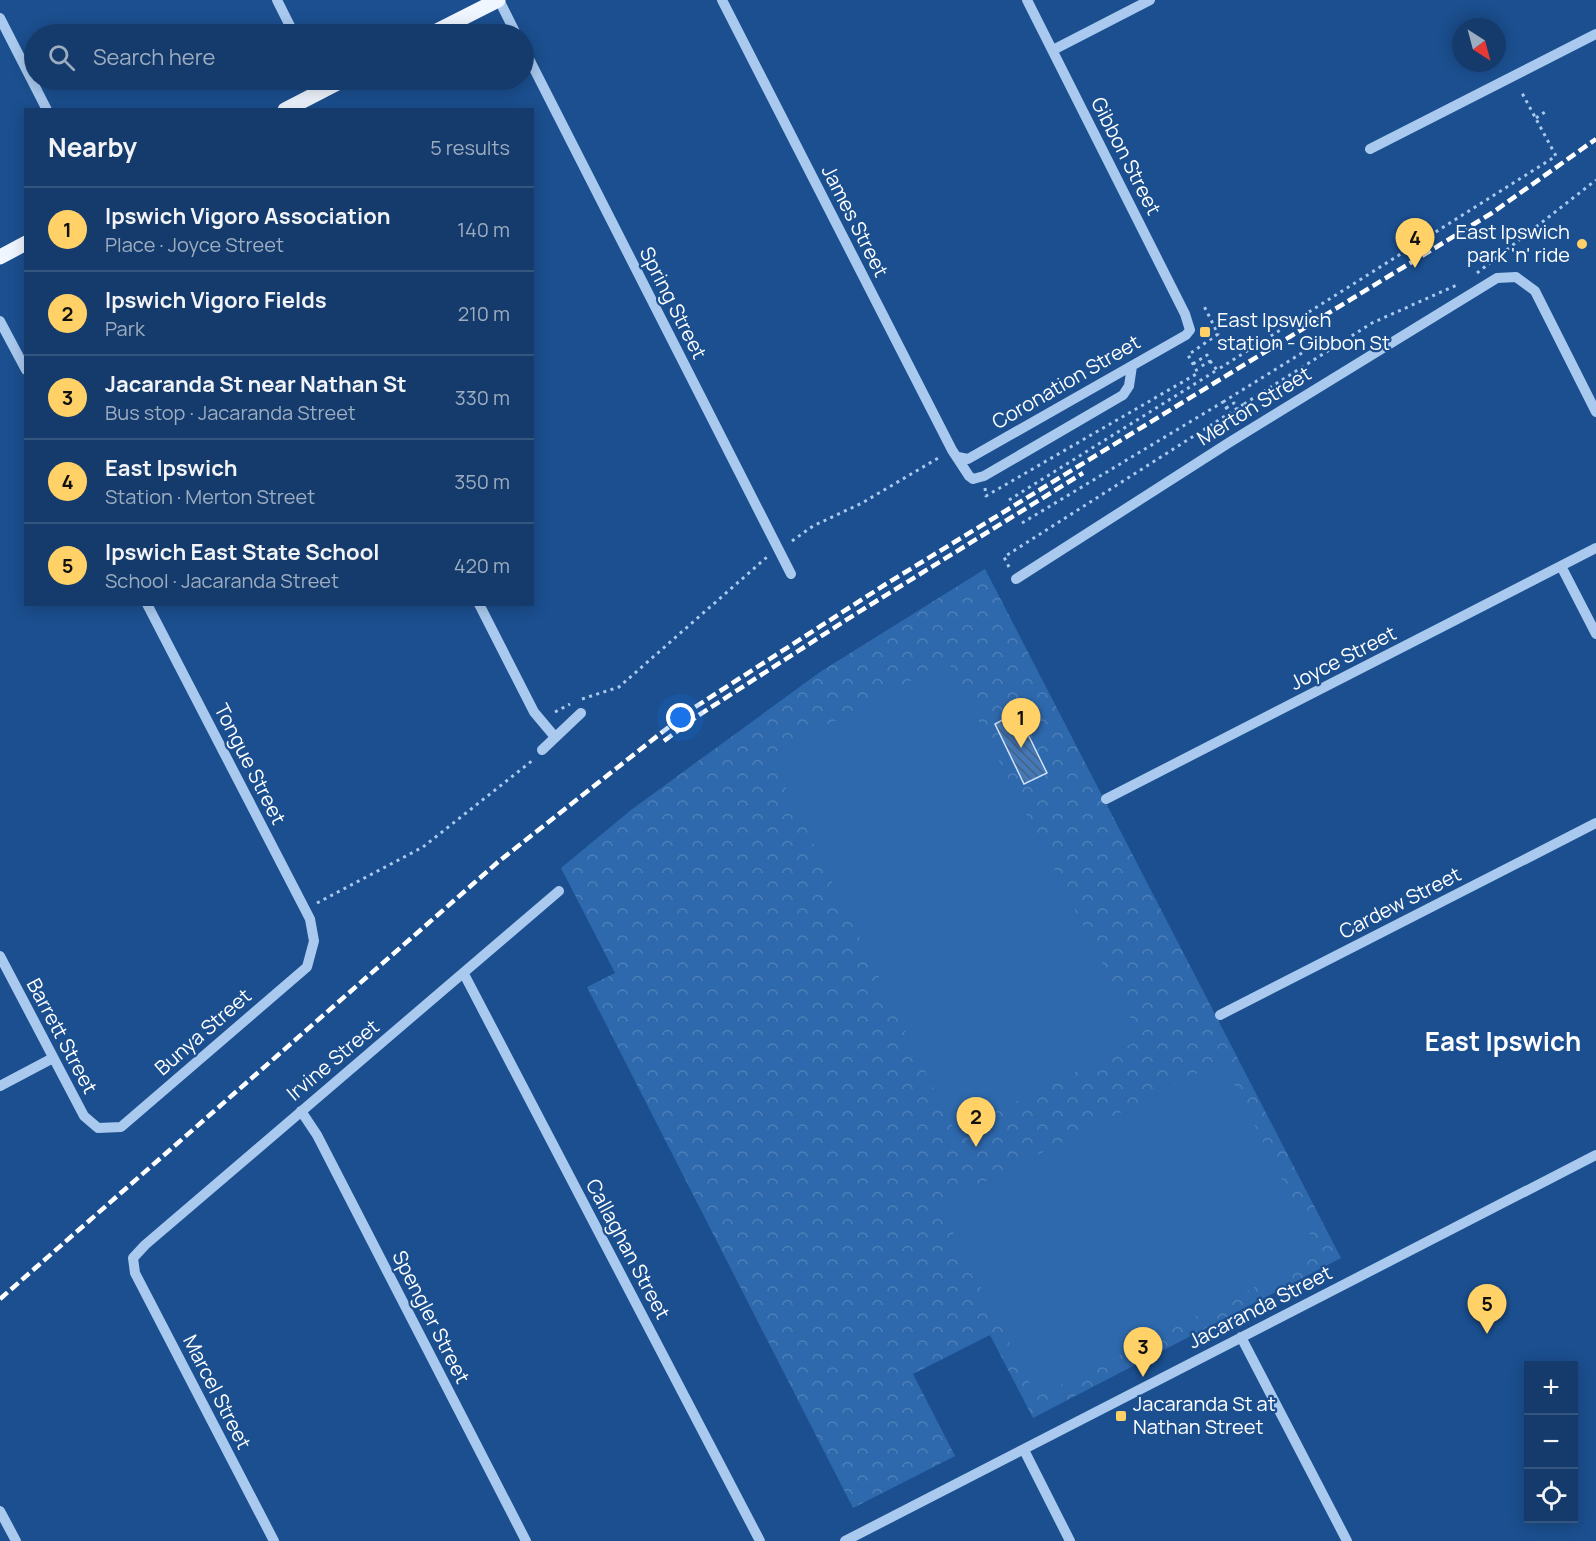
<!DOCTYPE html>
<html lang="en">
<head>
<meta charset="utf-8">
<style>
  :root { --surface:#143b6b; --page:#1d4271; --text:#f1f3f6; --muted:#9dadc1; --line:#33557e; --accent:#ffd166 }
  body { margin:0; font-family:Manrope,sans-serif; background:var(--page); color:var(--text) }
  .controls { position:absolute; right:18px; bottom:18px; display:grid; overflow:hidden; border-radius:0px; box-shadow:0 3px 15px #0003 }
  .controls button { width:54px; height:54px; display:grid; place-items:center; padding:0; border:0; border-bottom:2px solid var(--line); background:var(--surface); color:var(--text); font:30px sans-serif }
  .compass { position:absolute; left:1452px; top:18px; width:54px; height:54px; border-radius:50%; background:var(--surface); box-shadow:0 3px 15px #0003; rotate:144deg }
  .you { position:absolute; left:681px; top:718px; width:21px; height:21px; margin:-15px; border:4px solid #fff; border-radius:50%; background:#1a73e8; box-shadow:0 0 0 9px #1a73e833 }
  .badge { display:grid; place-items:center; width:39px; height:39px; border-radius:50%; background:var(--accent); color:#111; font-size:20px; font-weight:700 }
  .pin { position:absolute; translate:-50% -50px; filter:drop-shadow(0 2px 3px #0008) }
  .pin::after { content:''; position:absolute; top:32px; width:21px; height:18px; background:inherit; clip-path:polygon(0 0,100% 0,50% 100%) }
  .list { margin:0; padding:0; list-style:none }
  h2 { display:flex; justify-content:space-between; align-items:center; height:78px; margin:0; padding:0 24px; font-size:26px }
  h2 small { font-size:20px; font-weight:400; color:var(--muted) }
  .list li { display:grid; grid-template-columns:39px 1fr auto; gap:18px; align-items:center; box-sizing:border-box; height:84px; padding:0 24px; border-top:2px solid var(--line) }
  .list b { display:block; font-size:22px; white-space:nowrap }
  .list p { margin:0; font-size:20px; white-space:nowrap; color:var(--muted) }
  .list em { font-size:20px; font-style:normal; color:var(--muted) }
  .icon { flex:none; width:33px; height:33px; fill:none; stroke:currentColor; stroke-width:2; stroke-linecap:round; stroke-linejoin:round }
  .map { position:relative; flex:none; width:1596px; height:1541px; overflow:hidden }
  .search { position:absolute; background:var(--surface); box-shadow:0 3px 15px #0003; left:24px; top:24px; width:510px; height:66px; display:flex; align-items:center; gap:15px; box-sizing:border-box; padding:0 21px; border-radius:33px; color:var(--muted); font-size:22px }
  .panel { position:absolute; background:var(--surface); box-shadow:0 3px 15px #0003; left:24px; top:108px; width:510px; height:498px; border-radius:0px }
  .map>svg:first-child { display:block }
  .park { fill:url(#park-crowns) }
  .pitch { fill:#2e69ad }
  .building { fill:url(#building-back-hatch); stroke:#cfe3fa; stroke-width:1.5 }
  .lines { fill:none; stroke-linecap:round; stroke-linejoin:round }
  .path { stroke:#a9c9ee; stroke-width:3; stroke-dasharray:3 4.5; stroke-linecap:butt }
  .minor { stroke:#a9c9ee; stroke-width:10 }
  .major { stroke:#f0f6ff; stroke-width:15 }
  .rail { stroke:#fff; stroke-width:4.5; stroke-dasharray:10 4.5; stroke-linecap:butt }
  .path-bridge { stroke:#a9c9ee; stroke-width:3; stroke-dasharray:3 4.5; stroke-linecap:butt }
  .poi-dot { fill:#ffd166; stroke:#1b4f8f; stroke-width:2 }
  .labels { text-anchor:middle; stroke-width:4.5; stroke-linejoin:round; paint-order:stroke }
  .street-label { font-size:20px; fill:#fff; stroke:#1b4f8f }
  .poi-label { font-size:20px; fill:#fff; stroke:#1b4f8f; text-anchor:start }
  .district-label { font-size:26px; font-weight:bold; fill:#fff; stroke:#1b4f8f }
</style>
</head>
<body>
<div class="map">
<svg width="1596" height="1541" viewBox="0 0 1596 1541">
  <defs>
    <pattern id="park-crowns" width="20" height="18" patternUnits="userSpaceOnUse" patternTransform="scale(1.5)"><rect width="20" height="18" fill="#2e69ad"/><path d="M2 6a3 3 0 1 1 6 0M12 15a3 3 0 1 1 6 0" fill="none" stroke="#4d80b9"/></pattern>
    <pattern id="building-back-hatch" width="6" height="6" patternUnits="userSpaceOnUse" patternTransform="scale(1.5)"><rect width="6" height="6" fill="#4478b7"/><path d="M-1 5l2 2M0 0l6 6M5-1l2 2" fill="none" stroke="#486282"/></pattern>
  </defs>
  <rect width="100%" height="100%" fill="#1b4f8f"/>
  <path class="park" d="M 985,569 L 1341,1258 L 1033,1418 L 990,1335 L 913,1374 L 955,1456 L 853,1508 L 587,987 L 615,973 L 561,868 L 631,810 L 820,672 Z"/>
  <path class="pitch" d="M 948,661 L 1141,1039 L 955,1132 L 770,755 Z
    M 1222,1061 L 1320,1254 L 1037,1397 L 939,1205 Z"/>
  <path class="building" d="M 1017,712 L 1047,773 L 1024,784 L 995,724 Z"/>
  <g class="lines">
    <path class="path" d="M 1536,118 L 1545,112
      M 1477,273 L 1596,180
      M 1210,361 L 1217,370 L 1556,156 L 1522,93
      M 1193,364 L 1207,355 L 1210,361 L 1200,367
      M 1223,402 L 1318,343
      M 1244,404 L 1372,323 L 1459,284
      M 985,488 L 986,496 L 1198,373 L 1188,355 L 1218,334 L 1203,304
      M 1009,500 L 1217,370
      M 1022,523 L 1223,402 L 1229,413
      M 792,541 L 813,526 L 862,503 L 940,457
      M 1009,567 L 1004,557 L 1244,404 L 1247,410 L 1225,422
      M 582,699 L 619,687 L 767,557
      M 555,712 L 570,704
      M 317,903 L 423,847 L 533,760"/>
    <path class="minor" d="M 277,0 L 294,34
      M 499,0 L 516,34
      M 722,0 L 952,450 L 969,476 L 973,479 L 984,476 L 1123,395 L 1129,386 L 1132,366
      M 0,18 L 47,110
      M 524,49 L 791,574
      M 1053,50 L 1150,0
      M 1370,149 L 1596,34
      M 0,321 L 26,370
      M 958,457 L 968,459 L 1186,335 L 1190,330 L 1185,314 L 1027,0
      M 1561,566 L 1596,634
      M 1016,579 L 1230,442 L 1497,278 L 1516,277 L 1535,291 L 1596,412
      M 479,604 L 534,712 L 555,737
      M 542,750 L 581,713
      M 1106,799 L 1596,548
      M 0,956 L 84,1116 L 98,1128 L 121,1127 L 307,967 L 314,941 L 310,919 L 147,604
      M 464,974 L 760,1541
      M 1220,1015 L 1596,823
      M 0,1086 L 53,1058
      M 301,1111 L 317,1135 L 526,1541
      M 1241,1337 L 1347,1541
      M 1024,1450 L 1070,1541
      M 0,1511 L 16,1541
      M 274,1541 L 135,1273 L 133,1258 L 145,1245 L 559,891
      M 845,1541 L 1596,1155"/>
    <path class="major" d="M 431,34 L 498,0
      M 285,110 L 343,80
      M 0,257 L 26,243"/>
    <path class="rail" d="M 664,741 L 699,715 L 854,615 L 1083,473
      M 0,1299 L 498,862 L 689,711 L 886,584 L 1492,213 L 1596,139"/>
    <path class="path-bridge" d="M 1226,408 L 1234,403 L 1239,411 L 1229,416"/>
  </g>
  <g class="poi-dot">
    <circle cx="1582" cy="244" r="6"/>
    <rect x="1199" y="326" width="12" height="12" rx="3"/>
    <rect x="1115" y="1410" width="12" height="12" rx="3"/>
  </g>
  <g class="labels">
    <g class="street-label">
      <text transform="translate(1126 156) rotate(63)" y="7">Gibbon Street</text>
      <text transform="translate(855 221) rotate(63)" y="7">James Street</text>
      <text transform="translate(673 303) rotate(63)" y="7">Spring Street</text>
      <text transform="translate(1066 382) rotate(-30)" y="7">Coronation Street</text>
      <text transform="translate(1254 406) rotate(-32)" y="7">Merton Street</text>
      <text transform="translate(1343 658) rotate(-27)" y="7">Joyce Street</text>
      <text transform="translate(250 764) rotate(63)" y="7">Tongue Street</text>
      <text transform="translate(1400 903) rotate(-27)" y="7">Cardew Street</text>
      <text transform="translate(203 1032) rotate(-41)" y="7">Bunya Street</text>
      <text transform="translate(62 1036) rotate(62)" y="7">Barrett Street</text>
      <text transform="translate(333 1060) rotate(-40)" y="7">Irvine Street</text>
      <text transform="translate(628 1249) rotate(62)" y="7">Callaghan Street</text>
      <text transform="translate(1260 1307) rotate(-27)" y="7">Jacaranda Street</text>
      <text transform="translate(431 1317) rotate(63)" y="7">Spengler Street</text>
      <text transform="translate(217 1392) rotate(63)" y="7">Marcel Street</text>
    </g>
    <g class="poi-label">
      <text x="1570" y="239" text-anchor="end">East Ipswich<tspan x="1570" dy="23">park 'n' ride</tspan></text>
      <text x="1217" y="327">East Ipswich<tspan x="1217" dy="23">station - Gibbon St</tspan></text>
      <text x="1133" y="1411">Jacaranda St at<tspan x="1133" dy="23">Nathan Street</tspan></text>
    </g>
    <g class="district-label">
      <text x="1503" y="1051">East Ipswich</text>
    </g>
  </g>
</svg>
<div class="controls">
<button>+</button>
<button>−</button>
<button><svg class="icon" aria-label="locate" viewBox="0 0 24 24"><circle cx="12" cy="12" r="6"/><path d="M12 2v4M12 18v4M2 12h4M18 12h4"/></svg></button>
</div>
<svg class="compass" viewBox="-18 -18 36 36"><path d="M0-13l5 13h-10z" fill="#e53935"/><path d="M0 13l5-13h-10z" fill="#9dadc1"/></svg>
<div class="you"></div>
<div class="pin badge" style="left:1021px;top:748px">1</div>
<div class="pin badge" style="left:976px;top:1147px">2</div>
<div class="pin badge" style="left:1143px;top:1377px">3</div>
<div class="pin badge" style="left:1415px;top:268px">4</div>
<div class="pin badge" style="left:1487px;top:1334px">5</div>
<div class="search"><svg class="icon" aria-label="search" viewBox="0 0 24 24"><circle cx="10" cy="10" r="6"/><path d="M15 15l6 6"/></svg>Search here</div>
<section class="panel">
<h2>Nearby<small>5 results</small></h2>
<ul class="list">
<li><span class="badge">1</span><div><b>Ipswich Vigoro Association</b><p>Place · Joyce Street</p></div><em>140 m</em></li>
<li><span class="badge">2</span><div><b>Ipswich Vigoro Fields</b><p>Park</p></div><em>210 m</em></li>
<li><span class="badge">3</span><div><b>Jacaranda St near Nathan St</b><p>Bus stop · Jacaranda Street</p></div><em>330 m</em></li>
<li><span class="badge">4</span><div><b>East Ipswich</b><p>Station · Merton Street</p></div><em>350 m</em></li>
<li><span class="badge">5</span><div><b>Ipswich East State School</b><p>School · Jacaranda Street</p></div><em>420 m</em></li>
</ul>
</section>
</div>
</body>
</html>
